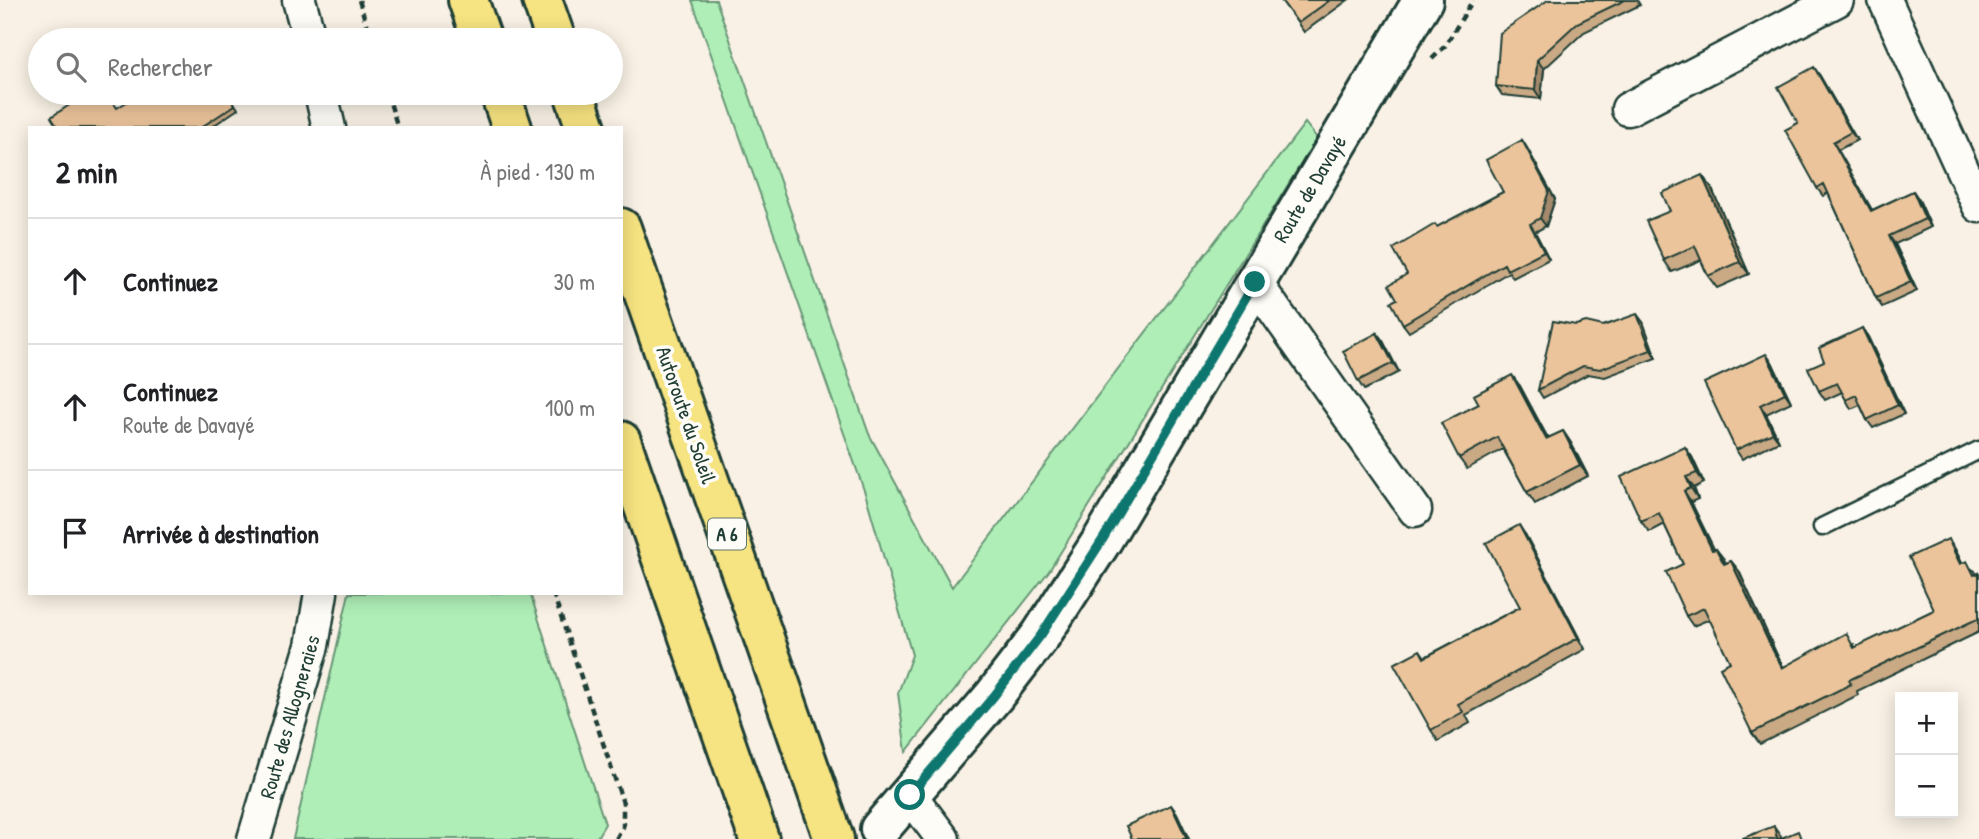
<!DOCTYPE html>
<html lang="fr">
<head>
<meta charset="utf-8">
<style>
  :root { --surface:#fff; --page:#f2f2f2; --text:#202124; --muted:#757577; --line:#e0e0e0 }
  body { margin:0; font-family:"Patrick Hand",sans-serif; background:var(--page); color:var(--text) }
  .controls { position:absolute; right:21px; bottom:21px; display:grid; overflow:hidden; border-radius:0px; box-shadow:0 4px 18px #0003 }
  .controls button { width:63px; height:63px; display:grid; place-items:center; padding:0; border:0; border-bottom:2px solid var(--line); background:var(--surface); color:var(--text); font:35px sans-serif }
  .stop { position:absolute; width:21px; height:21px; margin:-16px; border:5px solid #0f766e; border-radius:50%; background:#fff }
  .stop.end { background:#0f766e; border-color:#fff; box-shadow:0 2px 7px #0008 }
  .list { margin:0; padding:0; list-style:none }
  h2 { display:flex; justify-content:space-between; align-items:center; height:91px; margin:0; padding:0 28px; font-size:30px }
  h2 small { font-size:23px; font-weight:400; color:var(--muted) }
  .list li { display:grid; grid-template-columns:46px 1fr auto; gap:21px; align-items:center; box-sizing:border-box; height:126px; padding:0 28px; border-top:2px solid var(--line) }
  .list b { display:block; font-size:26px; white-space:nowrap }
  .list p { margin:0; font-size:23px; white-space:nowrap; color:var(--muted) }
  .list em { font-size:23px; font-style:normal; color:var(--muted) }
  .icon { flex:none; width:38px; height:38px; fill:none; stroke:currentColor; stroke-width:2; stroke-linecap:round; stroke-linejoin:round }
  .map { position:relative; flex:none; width:1979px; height:839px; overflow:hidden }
  .search { position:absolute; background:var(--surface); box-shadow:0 4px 18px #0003; left:28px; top:28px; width:595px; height:77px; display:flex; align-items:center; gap:18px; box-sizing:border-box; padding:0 24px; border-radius:38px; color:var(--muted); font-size:26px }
  .panel { position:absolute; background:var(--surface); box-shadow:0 4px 18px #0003; left:28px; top:126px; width:595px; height:469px; border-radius:0px }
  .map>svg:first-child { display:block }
  .green { fill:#afefb7; stroke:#679676; stroke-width:2 }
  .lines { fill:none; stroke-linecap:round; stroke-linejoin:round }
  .lane-casing { stroke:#1f3d34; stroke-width:21 }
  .street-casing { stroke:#1f3d34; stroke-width:37 }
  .secondary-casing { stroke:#1f3d34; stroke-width:44 }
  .highway-casing { stroke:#1f3d34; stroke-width:44 }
  .path { stroke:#1f3d34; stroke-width:4.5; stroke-dasharray:7 5; stroke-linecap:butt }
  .lane { stroke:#fdfcf7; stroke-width:16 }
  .street { stroke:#fdfcf7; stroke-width:32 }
  .secondary { stroke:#fdfcf7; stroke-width:38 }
  .highway { stroke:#f6e381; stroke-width:38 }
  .wall { fill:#caa985; stroke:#1f3d34; stroke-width:2 }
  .shaded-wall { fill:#a4896c; stroke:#1f3d34; stroke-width:2 }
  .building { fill:#ebc49b; stroke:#1f3d34; stroke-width:2 }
  .route { stroke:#0f766e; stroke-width:9 }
  .labels { text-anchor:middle; stroke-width:7; stroke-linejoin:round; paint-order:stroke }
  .shield { fill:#fdfcf7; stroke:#62766e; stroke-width:2 }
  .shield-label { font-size:19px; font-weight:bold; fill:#1f3d34 }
  .street-label { font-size:21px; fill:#1f3d34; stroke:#fdfcf7 }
</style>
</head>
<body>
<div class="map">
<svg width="1979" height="839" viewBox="0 0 1979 839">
  <rect width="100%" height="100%" fill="#f9f1e5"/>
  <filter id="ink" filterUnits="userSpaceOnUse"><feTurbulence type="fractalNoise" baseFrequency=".0143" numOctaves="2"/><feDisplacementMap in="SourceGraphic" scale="14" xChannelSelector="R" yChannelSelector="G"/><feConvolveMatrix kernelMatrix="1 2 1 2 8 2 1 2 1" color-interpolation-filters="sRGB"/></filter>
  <g filter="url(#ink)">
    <path class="green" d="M 692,0 L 716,0 L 869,434 L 952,587 L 1305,123 L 1317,138 L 1049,571 L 906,752 L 898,693 L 912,655 L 866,496 Z
      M 349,593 L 530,593 L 605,824 L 596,839 L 293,839 Z"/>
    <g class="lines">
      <defs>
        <path id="lane" d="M 1822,527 L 1979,450"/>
        <path id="street" d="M 299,0 L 310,40
          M 1885,0 L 1979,206
          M 321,93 L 329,128
          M 1628,109 L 1837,0
          M 1255,282 L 1415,510
          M 910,795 L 943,839
          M 254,839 L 312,646 L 321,593"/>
        <path id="secondary" d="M 880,829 L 994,696 L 1041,635 L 1103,539 L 1423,0"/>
        <path id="highway" d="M 468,0 L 482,40
          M 542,0 L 556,40
          M 500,93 L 512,128
          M 574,93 L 586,128
          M 621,228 L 834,839
          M 621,441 L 759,839"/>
      </defs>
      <use href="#lane" class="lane-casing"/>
      <use href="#street" class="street-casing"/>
      <use href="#secondary" class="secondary-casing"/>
      <use href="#highway" class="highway-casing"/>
      <path class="path" d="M 359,0 L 371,40
        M 1432,59 L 1445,46 L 1473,0
        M 387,93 L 398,128
        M 553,593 L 623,803 L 623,827 L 616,839"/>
      <use href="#lane" class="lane"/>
      <use href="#street" class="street"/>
      <use href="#secondary" class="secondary"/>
      <use href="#highway" class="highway"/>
    </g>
    <path class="wall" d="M 1281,0 L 1348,0 L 1304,32 Z
      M 1548,0 L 1637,0 L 1640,5 L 1584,32 L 1544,69 L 1541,99 L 1502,95 L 1496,86 Z
      M 1820,76 L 1857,140 L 1838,150 L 1872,210 L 1913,191 L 1919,200 L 1931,227 L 1895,244 L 1917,291 L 1882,307 L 1876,298 L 1828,193 L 1823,196 L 1817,188 L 1798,123 Z
      M 228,93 L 238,109 L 210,128 L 58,128 L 117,108 Z
      M 1522,140 L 1527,148 L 1555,199 L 1546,226 L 1535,232 L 1549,259 L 1513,278 L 1509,272 L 1409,332 L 1403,324 L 1397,299 L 1407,274 L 1437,227 L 1503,192 Z
      M 1711,187 L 1749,274 L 1717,288 L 1708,276 L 1701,260 L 1672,272 L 1664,260 L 1670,211 Z
      M 1643,322 L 1656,358 L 1605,377 L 1588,374 L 1543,398 L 1538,390 L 1576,325 L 1603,326 Z
      M 1862,328 L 1868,337 L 1904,414 L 1873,428 L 1867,420 L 1860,405 L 1851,409 L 1842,392 L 1825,400 L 1819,391 L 1824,361 Z
      M 1377,333 L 1383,341 L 1399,372 L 1364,390 L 1358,381 Z
      M 1772,362 L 1791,402 L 1766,414 L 1779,441 L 1742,459 L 1736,450 Z
      M 1520,386 L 1548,438 L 1563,431 L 1571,443 L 1588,476 L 1535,504 L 1527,492 L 1503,449 L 1467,469 L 1459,458 Z
      M 1685,447 L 1692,457 L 1704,483 L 1694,488 L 1698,499 L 1691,502 L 1714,550 L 1716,549 L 1726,563 L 1731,561 L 1739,571 L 1776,653 L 1783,667 L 1854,644 L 1855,648 L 1934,610 L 1955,549 L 1962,563 L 1975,571 L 1976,574 L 1979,573 L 1979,632 L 1857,691 L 1858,695 L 1760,744 L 1752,733 L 1730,662 L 1710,619 L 1693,626 L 1686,616 L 1683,564 L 1664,524 L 1649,532 L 1641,521 Z
      M 1526,536 L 1585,649 L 1466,715 L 1470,723 L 1438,741 L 1431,730 L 1420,650 L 1425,657 L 1520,607 Z"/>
    <path class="shaded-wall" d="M 1537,60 L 1544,69 L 1541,99 L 1535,90 Z
      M 1814,67 L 1820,76 L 1857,140 L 1851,132 Z
      M 1522,140 L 1527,148 L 1555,199 L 1546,226 L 1540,218 Z
      M 1833,142 L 1838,150 L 1877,219 L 1871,211 Z
      M 1702,175 L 1711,187 L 1749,274 L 1740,262 Z
      M 1913,191 L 1919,200 L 1931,227 L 1925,219 Z
      M 1530,224 L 1535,232 L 1549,259 L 1544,251 Z
      M 1889,236 L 1895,244 L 1917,291 L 1911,282 Z
      M 1637,314 L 1643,322 L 1656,358 L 1651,350 Z
      M 1862,328 L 1868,337 L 1904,414 L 1898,405 Z
      M 1377,333 L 1383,341 L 1399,372 L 1393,363 Z
      M 1766,354 L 1772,362 L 1791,402 L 1785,393 Z
      M 1512,375 L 1520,386 L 1554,451 L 1546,439 Z
      M 1760,405 L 1766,414 L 1779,441 L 1773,433 Z
      M 1563,431 L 1571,443 L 1588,476 L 1580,465 Z
      M 1685,447 L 1692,457 L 1704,483 L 1697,473 Z
      M 1686,477 L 1694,488 L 1698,499 L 1691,488 Z
      M 1684,491 L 1691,502 L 1720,561 L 1712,550 Z
      M 1519,525 L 1526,536 L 1585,649 L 1578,638 Z
      M 1948,539 L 1955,549 L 1967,574 L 1960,564 Z
      M 1716,549 L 1724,559 L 1731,575 L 1724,564 Z
      M 1731,561 L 1739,571 L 1776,653 L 1789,678 L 1782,668 L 1769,643 Z
      M 1171,805 L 1177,813 L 1189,839 L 1187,839 Z
      M 1774,826 L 1781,836 L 1782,839 L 1777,839 Z"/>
    <path class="building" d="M 1281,0 L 1330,0 L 1298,23 Z
      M 1548,0 L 1625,0 L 1577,23 L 1537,60 L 1535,90 L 1496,86 L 1500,33 Z
      M 1814,67 L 1851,132 L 1833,142 L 1871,211 L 1913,191 L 1925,219 L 1889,236 L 1911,282 L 1876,298 L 1824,184 L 1817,188 L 1785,130 L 1798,123 L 1778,87 Z
      M 88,93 L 107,93 L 117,108 L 141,93 L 228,93 L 235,105 L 200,128 L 58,128 L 51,117 Z
      M 1522,140 L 1549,191 L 1540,218 L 1530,224 L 1544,251 L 1507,270 L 1504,264 L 1403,324 L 1391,302 L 1397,299 L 1389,285 L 1407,274 L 1393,249 L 1435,224 L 1437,227 L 1503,192 L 1486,160 Z
      M 1702,175 L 1740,262 L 1708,276 L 1695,246 L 1664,260 L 1646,221 L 1670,211 L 1662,193 Z
      M 1637,314 L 1651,350 L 1600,369 L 1583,366 L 1538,390 L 1553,321 L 1576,325 L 1586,322 L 1603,326 Z
      M 1862,328 L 1898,405 L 1867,420 L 1856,395 L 1846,400 L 1837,383 L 1819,391 L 1808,368 L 1824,361 L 1819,348 Z
      M 1377,333 L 1393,363 L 1358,381 L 1343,351 Z
      M 1766,354 L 1785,393 L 1760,405 L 1773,433 L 1736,450 L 1704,383 Z
      M 1512,375 L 1546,439 L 1563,431 L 1580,465 L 1527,492 L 1497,437 L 1459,458 L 1441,423 L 1479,404 L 1474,395 Z
      M 1685,447 L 1697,473 L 1686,477 L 1691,488 L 1684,491 L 1712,550 L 1716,549 L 1724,564 L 1731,561 L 1769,643 L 1782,668 L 1846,633 L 1854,648 L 1934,610 L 1909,557 L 1948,539 L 1960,564 L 1967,561 L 1974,575 L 1979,573 L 1979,618 L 1849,680 L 1851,684 L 1752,733 L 1720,667 L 1730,662 L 1704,608 L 1686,616 L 1666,572 L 1683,564 L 1659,513 L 1641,521 L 1621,477 Z
      M 1519,525 L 1578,638 L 1458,704 L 1463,712 L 1431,730 L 1394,664 L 1420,650 L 1424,658 L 1520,607 L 1486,543 Z
      M 1171,805 L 1187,839 L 1132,839 L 1126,826 Z
      M 1774,826 L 1777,839 L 1743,839 L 1743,838 Z
      M 1798,831 L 1801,839 L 1779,839 Z"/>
  </g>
  <g class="lines" filter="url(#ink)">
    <path class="route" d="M 910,795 L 994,696 L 1041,635 L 1103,539 L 1255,282"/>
  </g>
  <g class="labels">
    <rect class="shield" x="708" y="518.5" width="38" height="31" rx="5"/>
    <g class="shield-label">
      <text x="727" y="541">A 6</text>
    </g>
    <g class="street-label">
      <text transform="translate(1310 189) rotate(-59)" y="7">Route de Davayé</text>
      <text transform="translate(686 415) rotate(71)" y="7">Autoroute du Soleil</text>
      <text transform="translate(290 717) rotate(-74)" y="7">Route des Allogneraies</text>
    </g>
  </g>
</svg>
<div class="controls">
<button>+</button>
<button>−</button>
</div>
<div class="stop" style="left:910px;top:795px"></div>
<div class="stop end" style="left:1255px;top:282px"></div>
<div class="search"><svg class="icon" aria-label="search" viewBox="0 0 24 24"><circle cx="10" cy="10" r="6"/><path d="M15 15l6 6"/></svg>Rechercher</div>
<section class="panel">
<h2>2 min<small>À pied · 130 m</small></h2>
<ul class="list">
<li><svg class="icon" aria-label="ahead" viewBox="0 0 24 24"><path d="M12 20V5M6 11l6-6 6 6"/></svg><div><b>Continuez</b></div><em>30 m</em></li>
<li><svg class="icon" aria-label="ahead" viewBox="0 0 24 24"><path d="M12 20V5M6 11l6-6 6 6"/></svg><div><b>Continuez</b><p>Route de Davayé</p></div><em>100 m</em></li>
<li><svg class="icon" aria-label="arrive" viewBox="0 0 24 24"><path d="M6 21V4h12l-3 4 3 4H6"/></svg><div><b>Arrivée à destination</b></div></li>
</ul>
</section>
</div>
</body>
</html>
